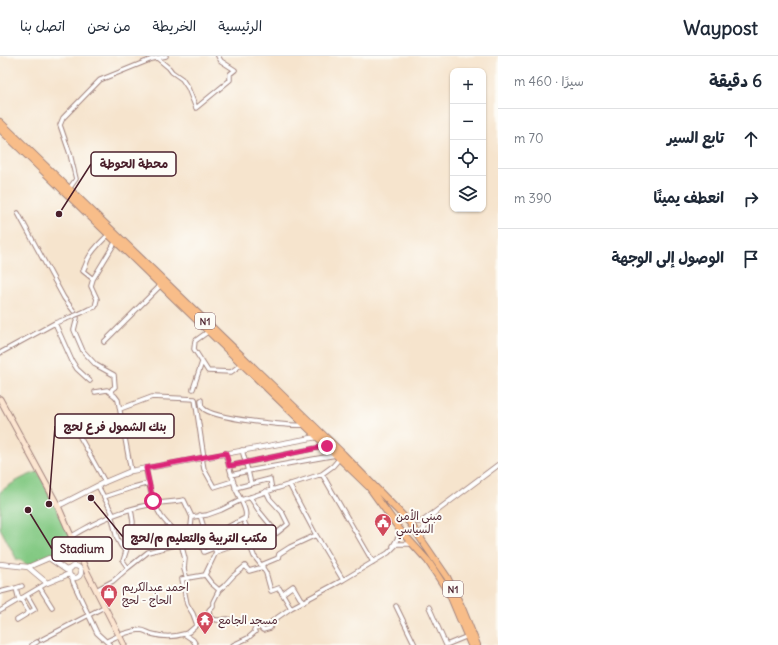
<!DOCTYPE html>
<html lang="ar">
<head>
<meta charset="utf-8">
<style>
  :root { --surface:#fff; --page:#f2f2f3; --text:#1f2937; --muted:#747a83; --line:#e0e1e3 }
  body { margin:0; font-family:Delius,"Playpen Sans Arabic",sans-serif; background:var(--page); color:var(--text); direction:rtl }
  .controls { position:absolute; right:12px; top:12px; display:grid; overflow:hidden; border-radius:8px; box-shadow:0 1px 3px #0004 }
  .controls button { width:36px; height:36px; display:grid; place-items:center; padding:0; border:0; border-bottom:1px solid var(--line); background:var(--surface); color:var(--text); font:20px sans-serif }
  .stop { position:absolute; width:12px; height:12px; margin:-9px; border:3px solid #db2777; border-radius:50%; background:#fff }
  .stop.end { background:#db2777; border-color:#fff; box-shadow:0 1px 4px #0008 }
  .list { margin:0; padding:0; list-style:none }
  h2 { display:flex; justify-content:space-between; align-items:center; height:52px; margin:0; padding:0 16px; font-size:17px }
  h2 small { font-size:13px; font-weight:400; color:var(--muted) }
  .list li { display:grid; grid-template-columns:26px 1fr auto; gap:12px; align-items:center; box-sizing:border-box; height:60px; padding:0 16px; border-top:1px solid var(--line) }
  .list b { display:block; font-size:15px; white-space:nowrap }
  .list em { font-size:13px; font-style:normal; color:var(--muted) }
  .icon { flex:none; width:22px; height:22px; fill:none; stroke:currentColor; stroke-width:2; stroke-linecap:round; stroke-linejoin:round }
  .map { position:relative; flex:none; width:498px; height:589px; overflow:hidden; direction:ltr }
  header { display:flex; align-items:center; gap:24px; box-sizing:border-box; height:56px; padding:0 20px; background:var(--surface); border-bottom:1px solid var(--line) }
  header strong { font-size:19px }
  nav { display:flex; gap:22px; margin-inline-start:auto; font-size:14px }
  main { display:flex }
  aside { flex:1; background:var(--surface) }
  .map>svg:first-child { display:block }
  .green { fill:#83c983; stroke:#667457 }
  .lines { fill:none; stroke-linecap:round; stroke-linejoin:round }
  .minor-casing { stroke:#a0827c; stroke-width:5.5 }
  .tertiary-casing { stroke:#a0827c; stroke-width:6 }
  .secondary-casing { stroke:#a0827c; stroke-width:7 }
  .trunk-casing { stroke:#a0827c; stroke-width:8 }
  .minor { stroke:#fff; stroke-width:3.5 }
  .tertiary { stroke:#fff; stroke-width:4.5 }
  .secondary { stroke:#fce5d0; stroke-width:5 }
  .trunk { stroke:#f8bd89; stroke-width:6 }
  .minor-bridge-casing { stroke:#a0827c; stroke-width:5.5; stroke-linecap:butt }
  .minor-bridge { stroke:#fff; stroke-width:3.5 }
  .route { stroke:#db2777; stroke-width:5 }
  .labels { text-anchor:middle; stroke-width:4; stroke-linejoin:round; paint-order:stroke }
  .shield { fill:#fdfcf7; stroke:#806168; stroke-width:1 }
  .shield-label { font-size:10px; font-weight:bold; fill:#4a1f2b }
  .poi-label { font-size:11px; fill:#4a1f2b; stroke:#fdfcf7; text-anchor:start }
  .leader { fill:none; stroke:#4a1f2b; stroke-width:1.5 }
  .callout-dot { fill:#4a1f2b; stroke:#fdfcf7; stroke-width:1.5 }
  .callout { fill:#fdfcf7; stroke:#4a1f2b; stroke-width:1.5 }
  .callout-label { font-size:12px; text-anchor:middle; font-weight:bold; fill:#4a1f2b }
</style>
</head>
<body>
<header>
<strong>Waypost</strong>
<nav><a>الرئيسية</a><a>الخريطة</a><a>من نحن</a><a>اتصل بنا</a></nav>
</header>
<main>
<aside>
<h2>6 دقيقة<small>سيرًا · 460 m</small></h2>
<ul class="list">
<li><svg class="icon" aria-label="ahead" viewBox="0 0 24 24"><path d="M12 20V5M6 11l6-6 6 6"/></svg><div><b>تابع السير</b></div><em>70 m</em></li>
<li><svg class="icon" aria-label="right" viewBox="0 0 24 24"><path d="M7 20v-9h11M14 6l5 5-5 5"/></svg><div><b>انعطف يمينًا</b></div><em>390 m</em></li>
<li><svg class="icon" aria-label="arrive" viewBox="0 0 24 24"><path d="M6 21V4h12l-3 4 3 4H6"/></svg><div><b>الوصول إلى الوجهة</b></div></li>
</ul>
</aside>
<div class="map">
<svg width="498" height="589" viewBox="0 0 498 589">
  <rect width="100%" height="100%" fill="#fdfcf7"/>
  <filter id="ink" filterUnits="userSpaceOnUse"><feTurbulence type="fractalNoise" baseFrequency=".025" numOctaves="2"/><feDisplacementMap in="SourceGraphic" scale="8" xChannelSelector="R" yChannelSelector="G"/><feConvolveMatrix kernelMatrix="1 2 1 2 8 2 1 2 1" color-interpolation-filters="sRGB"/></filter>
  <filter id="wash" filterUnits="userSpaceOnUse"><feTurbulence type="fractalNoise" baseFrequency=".012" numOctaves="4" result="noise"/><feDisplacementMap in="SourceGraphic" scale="16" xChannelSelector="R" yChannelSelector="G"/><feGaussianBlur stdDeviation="0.9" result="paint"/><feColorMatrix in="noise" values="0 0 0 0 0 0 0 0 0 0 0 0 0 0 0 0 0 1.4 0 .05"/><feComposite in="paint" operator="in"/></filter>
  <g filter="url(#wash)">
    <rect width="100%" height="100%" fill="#f6e4cd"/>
    <path class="green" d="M 38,416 L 74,488 L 29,510 L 20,504 L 17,504 L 0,472 L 0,436 C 12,427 24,420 38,416 Z"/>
  </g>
  <g filter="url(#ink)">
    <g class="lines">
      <defs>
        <path id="minor" d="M 157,2 L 169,12 L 172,16 L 182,23 L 188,32 L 196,52 L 230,24 L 230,18 L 235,14 L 221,5 L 218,0
          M 69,133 L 76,123 L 70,98 L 60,69 L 63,62 L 100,24 L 152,3 L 166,0
          M 18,157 L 64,242 L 76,258 L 77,262 L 74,274 L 83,295 L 96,309 L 114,319 L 115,331 L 112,333 L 111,336
          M 93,223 L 83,215 C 85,211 86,208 88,203 C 92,194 102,185 109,178
          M 81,257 L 89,253 L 95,251 L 97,243 L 91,230 L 93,223 L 116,185
          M 55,267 L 72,305 L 77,313 L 90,325
          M 209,275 L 195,285 L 194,293 L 208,315 L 231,316 L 242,308
          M 104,286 L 161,229
          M 0,297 L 55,267 L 71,261
          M 193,333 L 202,306
          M 95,336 L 107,334 L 115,340 L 118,344 L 131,415
          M 201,344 C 201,347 201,350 203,352 C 212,363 288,370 304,369
          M 120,353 L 152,341 L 195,343 L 204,402
          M 80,381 L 105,426
          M 242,394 L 248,415 L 336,399
          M 225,397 L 236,434 L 241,444 L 322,418 L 333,410 L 339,403
          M 202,402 L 204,413 L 214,431 L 233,425
          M 229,410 L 326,390
          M 146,413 C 149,429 152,446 161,460 C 168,470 177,476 183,487 L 186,488 L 200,484
          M 322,418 L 373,506
          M 231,419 L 248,415 L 251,428
          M 289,428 L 316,479 L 343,524
          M 98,430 L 113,458
          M 235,432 L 270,423 L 272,434
          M 104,441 L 134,431 L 149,427
          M 250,441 L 259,455 L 277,477 L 288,468 L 282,456 L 270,443 L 266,435
          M 111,459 C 117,475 113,481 125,495
          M 200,459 L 207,482
          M 191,470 L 192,461
          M 72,480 C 98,464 123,453 153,448 C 163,446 174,446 184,444 L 192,461 L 207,459 L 221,454 L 241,444 C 244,451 248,458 244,465 L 252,484 L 249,487 L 254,500 L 261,509 L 266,517 L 271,535 L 279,532 L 291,552
          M 181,487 L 185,503 L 184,513 L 187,523
          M 393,490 L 399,480 L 399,474
          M 216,496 L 236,489 L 233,481 L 246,470
          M 261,509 L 278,502 L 279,498 L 290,491 L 316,479
          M 128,512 L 148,496 L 183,487
          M 205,519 L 211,527 L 219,534 L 224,530 L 233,520 L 245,510 L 249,515 L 263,511
          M 72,521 L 73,526 L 97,577 L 110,589
          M 40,532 L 52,551
          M 96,534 L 113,525 L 128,512 L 123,505 L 132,477 L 133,466 L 131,453
          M 0,536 L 16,532
          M 282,538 L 293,530 L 300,542 L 304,546
          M 21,543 L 29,556
          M 19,544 L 16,532 L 22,530
          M 396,550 L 415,589
          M 429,551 L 446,589
          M 0,555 L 47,527
          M 210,562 C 212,562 215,564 217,564 C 224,565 227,560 233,566 L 242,565
          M 17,564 L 35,553 L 27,539
          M 197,569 L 201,564 L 210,562 L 209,554 L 213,550 L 213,546 L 219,534
          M 184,578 L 189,576 L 197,569 L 193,558 L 187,548 L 182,523 L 205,519 L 216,496 L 214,492 L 204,496 L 200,484 L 205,483 L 245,462
          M 41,584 L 104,551
          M 107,585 C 117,580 129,575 140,574 C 145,574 148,577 152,578 C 162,581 174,581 184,578 L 193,584 L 196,589
          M 32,589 L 37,586
          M 233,589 L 248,582 L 255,576 L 254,574 L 258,570 L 263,574 L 270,572 L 272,568 L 271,566 L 291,552 L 343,524 L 388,497 L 397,488 L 412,488
          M 446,589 L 468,580"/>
        <path id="tertiary" d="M 58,450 L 105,426 L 131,415 L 317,381
          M 434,457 L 498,409
          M 408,465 L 422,466 L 434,457 L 425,469 L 421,482
          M 0,508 L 28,511
          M69 516a6 6 0 1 1 12 0a6 6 0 1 1-12 0Z
          M 69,518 L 47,527 L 28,511 L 49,502 L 66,514 L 71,512"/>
        <path id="secondary" d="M 0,343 L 58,450 L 87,516 L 124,589"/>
        <path id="trunk" d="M 0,66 L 343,398 L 410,467 L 447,521 L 462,552 L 477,589
          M 0,73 L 369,431 L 400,474 L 428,505 L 450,539 L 471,589"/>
      </defs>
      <use href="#minor" class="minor-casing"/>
      <use href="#tertiary" class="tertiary-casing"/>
      <use href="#secondary" class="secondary-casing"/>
      <use href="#trunk" class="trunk-casing"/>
      <use href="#minor" class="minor"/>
      <use href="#tertiary" class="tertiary"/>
      <use href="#secondary" class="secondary"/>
      <use href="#trunk" class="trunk"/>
      <defs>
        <path id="minor-bridge" d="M 71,261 L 81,257"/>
      </defs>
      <use href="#minor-bridge" class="minor-bridge-casing"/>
      <use href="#minor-bridge" class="minor-bridge"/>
    </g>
  </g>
  <g class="lines" filter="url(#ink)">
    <path class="route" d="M 153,445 L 146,412 L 226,397 L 229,410 L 327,390"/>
  </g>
  <defs>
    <symbol id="civic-pin" viewBox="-11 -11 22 30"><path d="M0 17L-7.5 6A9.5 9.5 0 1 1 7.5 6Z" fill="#d1495b" stroke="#fdfcf7"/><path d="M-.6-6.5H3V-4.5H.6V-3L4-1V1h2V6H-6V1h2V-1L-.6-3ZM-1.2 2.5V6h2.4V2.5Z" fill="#fff"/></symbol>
    <symbol id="shop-pin" viewBox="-11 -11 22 30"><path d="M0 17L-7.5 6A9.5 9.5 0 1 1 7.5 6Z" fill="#d1495b" stroke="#fdfcf7"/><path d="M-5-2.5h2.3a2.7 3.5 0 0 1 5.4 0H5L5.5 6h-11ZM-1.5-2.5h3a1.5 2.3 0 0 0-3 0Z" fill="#fff"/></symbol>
    <symbol id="temple-pin" viewBox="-11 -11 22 30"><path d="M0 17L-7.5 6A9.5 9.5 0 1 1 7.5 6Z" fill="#d1495b" stroke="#fdfcf7"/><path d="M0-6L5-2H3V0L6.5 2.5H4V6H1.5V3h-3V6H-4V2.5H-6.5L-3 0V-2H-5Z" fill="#fff"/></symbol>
  </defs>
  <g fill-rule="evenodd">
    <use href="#civic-pin" x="373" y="456" width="20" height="27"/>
    <use href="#shop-pin" x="99" y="527" width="20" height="27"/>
    <use href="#temple-pin" x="195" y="554" width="20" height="27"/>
  </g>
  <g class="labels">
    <g class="shield">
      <rect x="195" y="257" width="20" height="16" rx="3"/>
      <rect x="443" y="525" width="20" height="16" rx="3"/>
    </g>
    <g class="shield-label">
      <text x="205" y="269">N1</text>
      <text x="453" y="537">N1</text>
    </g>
    <g class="poi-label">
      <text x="396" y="464">مبنى الأمن<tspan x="396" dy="13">السياسي</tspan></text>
      <text x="122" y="535">احمد عبدالكريم<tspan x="122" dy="13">الحاج - لحج</tspan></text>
      <text x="218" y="568">مسجد الجامع</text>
    </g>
  </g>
  <path class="leader" d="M59 158L91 108M49 448L55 370M91 442L123 481M28 454L52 493"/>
  <g class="callout-dot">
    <circle cx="59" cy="158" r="4"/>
    <circle cx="49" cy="448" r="4"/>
    <circle cx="91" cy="442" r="4"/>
    <circle cx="28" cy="454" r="4"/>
  </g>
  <g class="callout">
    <rect x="91" y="96" width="85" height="24" rx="4"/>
    <rect x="55" y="358" width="119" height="24" rx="4"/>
    <rect x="123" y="469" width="153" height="24" rx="4"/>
    <rect x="52" y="481" width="60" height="24" rx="4"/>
  </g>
  <g class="callout-label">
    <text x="134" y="112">محطة الحوطة</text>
    <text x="115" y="375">بنك الشمول فرع لحج</text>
    <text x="199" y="486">مكتب التربية والتعليم م/لحج</text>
    <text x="82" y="497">Stadium</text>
  </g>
</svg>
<div class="controls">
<button>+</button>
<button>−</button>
<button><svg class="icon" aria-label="locate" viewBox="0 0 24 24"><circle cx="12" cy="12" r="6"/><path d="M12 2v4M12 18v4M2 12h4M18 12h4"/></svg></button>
<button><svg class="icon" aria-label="layers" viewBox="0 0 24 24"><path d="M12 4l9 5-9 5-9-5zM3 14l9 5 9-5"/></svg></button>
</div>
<div class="stop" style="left:153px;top:445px"></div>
<div class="stop end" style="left:327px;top:390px"></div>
</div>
</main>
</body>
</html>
